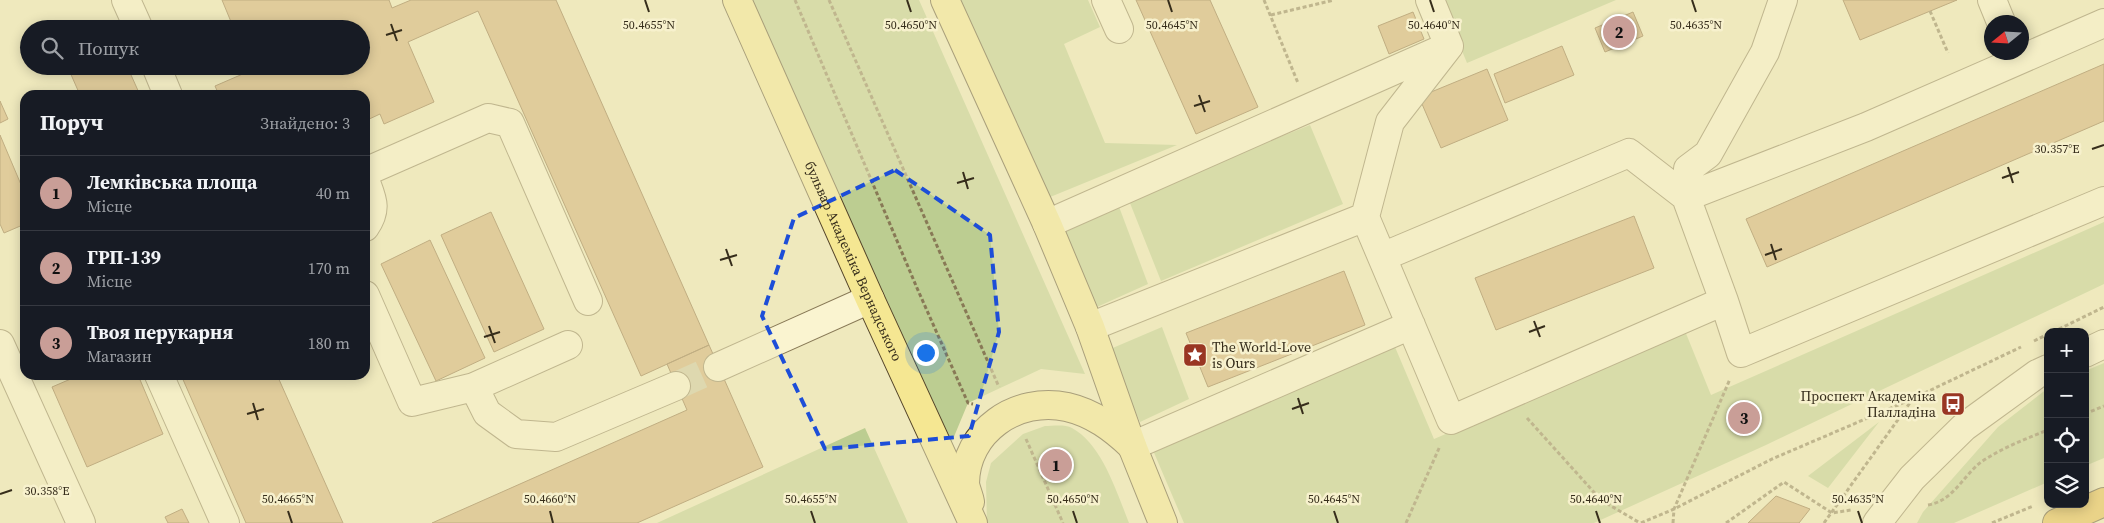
<!DOCTYPE html>
<html lang="uk">
<head>
<meta charset="utf-8">
<style>
  :root { --surface:#171b24; --page:#20242c; --text:#f1f3f6; --muted:#9ea1a6; --line:#363941; --accent:#c99e97 }
  body { margin:0; font-family:"Source Serif 4",serif; background:var(--page); color:var(--text) }
  .controls { position:absolute; right:15px; bottom:15px; display:grid; overflow:hidden; border-radius:10px; box-shadow:0 2px 12px #0003 }
  .controls button { width:45px; height:45px; display:grid; place-items:center; padding:0; border:0; border-bottom:1px solid var(--line); background:var(--surface); color:var(--text); font:25px sans-serif }
  .compass { position:absolute; left:1984px; top:15px; width:45px; height:45px; border-radius:50%; background:var(--surface); box-shadow:0 2px 12px #0003; rotate:252deg }
  .you { position:absolute; left:925px; top:352px; width:18px; height:18px; margin:-12px; border:4px solid #fff; border-radius:50%; background:#1a73e8; box-shadow:0 0 0 8px #1a73e833 }
  .badge { display:grid; place-items:center; width:32px; height:32px; border-radius:50%; background:var(--accent); color:#111; font-size:16px; font-weight:700 }
  .pin { position:absolute; translate:-50% -50%; border:2px solid #fff; box-shadow:0 1px 5px #0006 }
  .list { margin:0; padding:0; list-style:none }
  h2 { display:flex; justify-content:space-between; align-items:center; height:65px; margin:0; padding:0 20px; font-size:21px }
  h2 small { font-size:16px; font-weight:400; color:var(--muted) }
  .list li { display:grid; grid-template-columns:32px 1fr auto; gap:15px; align-items:center; box-sizing:border-box; height:75px; padding:0 20px; border-top:1px solid var(--line) }
  .list b { display:block; font-size:19px; white-space:nowrap }
  .list p { margin:0; font-size:16px; white-space:nowrap; color:var(--muted) }
  .list em { font-size:16px; font-style:normal; color:var(--muted) }
  .icon { flex:none; width:28px; height:28px; fill:none; stroke:currentColor; stroke-width:2; stroke-linecap:round; stroke-linejoin:round }
  .map { position:relative; flex:none; width:2104px; height:523px; overflow:hidden }
  .search { position:absolute; background:var(--surface); box-shadow:0 2px 12px #0003; left:20px; top:20px; width:350px; height:55px; display:flex; align-items:center; gap:12px; box-sizing:border-box; padding:0 18px; border-radius:28px; color:var(--muted); font-size:19px }
  .panel { position:absolute; background:var(--surface); box-shadow:0 2px 12px #0003; left:20px; top:90px; width:350px; height:290px; border-radius:15px }
  .map>svg:first-child { display:block }
  .green { fill:#bccd91 }
  .building { fill:#cfa871; stroke:#88663a }
  .lines { fill:none; stroke-linecap:round; stroke-linejoin:round }
  .minor-tunnel { stroke:#cac39d; stroke-width:28; stroke-dasharray:28 14; stroke-linecap:butt }
  .minor-casing { stroke:#887956; stroke-width:30 }
  .major-casing { stroke:#55452a; stroke-width:30 }
  .highway-casing { stroke:#55452a; stroke-width:30 }
  .path { stroke:#887956; stroke-width:3; stroke-dasharray:4 2.5; stroke-linecap:butt }
  .minor { stroke:#faf4d0; stroke-width:28 }
  .major { stroke:#f5e792; stroke-width:28 }
  .highway { stroke:#e4b948; stroke-width:28 }
  .marked { fill:none; stroke:#1d4ed8; stroke-width:4; stroke-dasharray:10 6; stroke-linejoin:round }
  .ticks { fill:none; stroke:#362d1b; stroke-width:2 }
  .labels { text-anchor:middle; stroke-width:5; stroke-linejoin:round; paint-order:stroke }
  .street-label { font-size:14px; fill:#362d1b; stroke:#f7f1cd }
  .poi-label { font-size:14px; fill:#362d1b; stroke:#f7f1cd; text-anchor:start }
  .ticks-label { font-size:12px; text-anchor:middle; fill:#362d1b; stroke:#f7f1cd; stroke-width:5; stroke-linejoin:round; paint-order:stroke }
</style>
</head>
<body>
<div class="map">
<svg width="2104" height="523" viewBox="0 0 2104 523">
  <rect width="100%" height="100%" fill="#efe9bd"/>
  <path class="green" d="M 749,0 L 919,0 L 1085,374 L 1041,369 L 968,403 L 948,451 Z
    M 949,0 L 1088,0 L 1100,27 L 1064,44 L 1105,143 L 1177,145 L 1038,202 Z
    M 1441,0 L 1616,0 L 1467,63 Z
    M 1310,125 L 1343,204 L 1161,281 L 1128,198 Z
    M 1118,204 L 1148,284 L 1088,311 L 1055,233 Z
    M 2104,222 L 2104,284 L 1766,445 L 1594,523 L 1184,523 L 1152,448 L 1395,347 L 1434,439 L 1685,331 L 1711,395 Z
    M 1162,327 L 1189,399 L 1140,422 L 1108,350 Z
    M 2104,363 L 2104,458 L 2085,466 L 2085,371 Z
    M 2048,388 L 2048,482 L 1954,523 L 1917,523 L 1923,512 L 1998,427 Z
    M 1879,422 L 1828,488 L 1808,476 Z
    M 1045,426 C 1052,426 1065,424 1072,428 C 1102,444 1117,493 1129,523 L 987,523 L 986,482 L 991,463 L 1023,434 Z
    M 865,428 L 908,523 L 657,523 Z"/>
  <path class="building" d="M 222,0 L 389,0 L 392,8 L 411,0 L 556,0 L 709,345 L 641,376 L 478,11 L 408,42 L 434,102 L 384,124 L 380,114 L 365,121 L 365,95 L 219,95 L 215,86 L 252,70 L 251,66 L 361,66 L 361,29 L 234,29 Z
    M 1136,0 L 1210,0 L 1258,107 L 1196,134 Z
    M 1843,0 L 1957,0 L 1860,40 Z
    M 1413,12 L 1424,39 L 1389,54 L 1378,26 Z
    M 1633,12 L 1643,36 L 1605,52 L 1595,28 Z
    M 1562,46 L 1574,75 L 1505,103 L 1494,74 Z
    M 2104,64 L 2104,121 L 1767,267 L 1746,219 Z
    M 78,66 L 127,66 L 140,95 L 80,95 L 69,70 Z
    M 1487,69 L 1508,120 L 1441,148 L 1419,97 Z
    M 0,101 L 8,119 L 0,123 Z
    M 0,135 L 25,194 L 25,224 L 4,233 L 0,224 Z
    M 491,212 L 544,329 L 494,352 L 441,235 Z
    M 1634,216 L 1654,268 L 1496,330 L 1475,278 Z
    M 430,240 L 485,358 L 436,381 L 381,264 Z
    M 1344,271 L 1365,325 L 1208,387 L 1186,333 Z
    M 709,345 L 763,467 L 637,523 L 432,523 L 687,410 L 667,364 Z
    M 80,375 L 138,375 L 163,434 L 87,467 L 52,387 Z
    M 181,375 L 277,375 L 343,523 L 246,523 Z
    M 1776,496 L 1810,509 L 1799,523 L 1748,523 Z
    M 182,509 L 189,523 L 168,523 L 165,517 Z"/>
  <g class="lines">
    <path class="minor-tunnel" d="M 676,386 L 718,367"/>
    <defs>
      <path id="minor" d="M 126,0 L 139,29
        M 1106,0 L 1119,29
        M 1783,0 L 1765,52 L 1708,154 L 1688,169 L 1686,197 L 1866,127 L 2104,23
        M 1992,0 L 2001,22
        M 156,66 L 168,95
        M 365,172 L 488,118 L 510,123 L 588,301
        M 365,180 C 372,199 378,208 365,227
        M 1047,224 L 1449,46 L 1430,0
        M 1382,257 L 1629,153 L 1686,197 L 1724,301 L 1451,420 L 1365,217 L 1390,122 L 1449,46
        M 365,295 L 412,402 L 474,387 L 568,345
        M 1724,301 L 1741,353 L 2104,201
        M 1090,327 L 1365,217
        M 0,344 L 81,523
        M 2085,353 L 2104,344
        M 718,367 L 870,299
        M 159,375 L 225,523
        M 474,387 L 487,413 L 516,434 L 556,437 L 676,386
        M 1132,446 L 1411,325
        M 1877,523 L 1912,478 L 1964,427 L 2037,374 L 2048,369"/>
      <g id="major">
        <path id="s1" d="M 737,0 L 870,299 L 973,523"/>
        <path d="M 945,0 L 1047,224 L 1090,327 L 1132,446 L 1163,523"/>
        <path d="M 970,502 C 969,496 966,490 965,484 C 965,431 1017,396 1067,407 C 1093,413 1113,428 1132,446"/>
      </g>
      <path id="highway" d="M 2057,523 L 2104,502"/>
    </defs>
    <use href="#minor" class="minor-casing"/>
    <use href="#major" class="major-casing"/>
    <use href="#highway" class="highway-casing"/>
    <path class="path" d="M 795,0 L 917,288 L 968,403 L 973,404
      M 829,0 L 999,387
      M 1264,0 L 1298,83
      M 1930,11 L 1948,53
      M 1271,15 L 1334,0
      M 2053,332 L 2104,307
      M 2034,341 L 2048,334
      M 2085,414 L 2104,406
      M 1527,418 L 1601,500 L 1640,523
      M 1026,439 L 1063,523
      M 1928,505 C 1953,501 1963,476 1981,462 C 2002,448 2025,439 2048,430
      M 1406,523 L 1440,446
      M 1641,523 L 1674,509 L 1772,459 L 1912,399 L 2021,347
      M 1673,523 L 1674,509 L 1730,379
      M 1726,523 L 1784,482 L 1832,513 L 1851,510
      M 1824,523 L 1912,400
      M 1992,523 L 2033,506"/>
    <use href="#minor" class="minor"/>
    <use href="#major" class="major"/>
    <use href="#highway" class="highway"/>
  </g>
  <path d="M0 0H2104V523H0ZM 895,170 L 990,235 L 999,332 L 969,436 L 825,449 L 762,316 L 794,218 Z" fill="#efe9bd" fill-opacity=".55" fill-rule="evenodd"/>
  <path class="marked" d="M 895,170 L 990,235 L 999,332 L 969,436 L 825,449 L 762,316 L 794,218 Z"/>
  <path class="ticks" d="M 645,0 L 649,12M 907,0 L 911,12M 1168,0 L 1172,12M 1430,0 L 1434,12M 1692,0 L 1696,12M 391,24 L 397,41M 386,35 L 402,30M 1199,95 L 1205,112M 1194,106 L 1210,101M 2092,149 L 2104,145M 2008,167 L 2013,183M 963,172 L 968,189M 2002,178 L 2019,172M 957,183 L 974,178M 1771,244 L 1776,260M 726,249 L 732,266M 1765,255 L 1782,249M 720,260 L 737,255M 1534,321 L 1540,337M 489,326 L 495,343M 1529,332 L 1545,326M 484,337 L 500,332M 1298,398 L 1303,414M 253,403 L 258,420M 1292,409 L 1309,403M 247,414 L 264,409M 0,494 L 12,490M 288,511 L 292,523M 550,511 L 553,523M 811,511 L 815,523M 1073,511 L 1077,523M 1334,511 L 1338,523M 1596,511 L 1600,523M 1858,511 L 1862,523"/>
  <defs>
    <symbol id="sight-square" viewBox="-11 -11 22 22"><rect x="-9" y="-9" width="18" height="18" rx="4" fill="#993623" stroke="#f7f1cd"/><path d="M0-6L1.8-2.2L6-1.7L2.9 1.2L3.7 5.4L0 3.3L-3.7 5.4L-2.9 1.2L-6-1.7L-1.8-2.2Z" fill="#fff"/></symbol>
    <symbol id="bus-square" viewBox="-11 -11 22 22"><rect x="-9" y="-9" width="18" height="18" rx="4" fill="#993623" stroke="#f7f1cd"/><path d="M-5-6H5V4H4V6H2V4H-2V6H-4V4H-5ZM-3.5-4V0h7V-4ZM-3.5 1.2v1.5H-2V1.2ZM2 1.2v1.5H3.5V1.2Z" fill="#fff"/></symbol>
  </defs>
  <g fill-rule="evenodd">
    <use href="#sight-square" x="1181" y="341" width="28" height="28"/>
    <use href="#bus-square" x="1939" y="390" width="28" height="28"/>
  </g>
  <g class="labels">
    <g class="street-label">
      <text dy="5" stroke="none"><textPath href="#s1" startOffset="286">бульвар Академіка Вернадського</textPath></text>
    </g>
    <g class="poi-label">
      <text x="1212" y="352">The World-Love<tspan x="1212" dy="16">is Ours</tspan></text>
      <text x="1936" y="401" text-anchor="end">Проспект Академіка<tspan x="1936" dy="16">Палладіна</tspan></text>
    </g>
  </g>
  <g class="ticks-label">
    <text x="649" y="29">50.4655°N</text>
    <text x="911" y="29">50.4650°N</text>
    <text x="1172" y="29">50.4645°N</text>
    <text x="1434" y="29">50.4640°N</text>
    <text x="1696" y="29">50.4635°N</text>
    <text x="2057" y="153">30.357°E</text>
    <text x="47" y="495">30.358°E</text>
    <text x="288" y="503">50.4665°N</text>
    <text x="550" y="503">50.4660°N</text>
    <text x="811" y="503">50.4655°N</text>
    <text x="1073" y="503">50.4650°N</text>
    <text x="1334" y="503">50.4645°N</text>
    <text x="1596" y="503">50.4640°N</text>
    <text x="1858" y="503">50.4635°N</text>
  </g>
</svg>
<div class="controls">
<button>+</button>
<button>−</button>
<button><svg class="icon" aria-label="locate" viewBox="0 0 24 24"><circle cx="12" cy="12" r="6"/><path d="M12 2v4M12 18v4M2 12h4M18 12h4"/></svg></button>
<button><svg class="icon" aria-label="layers" viewBox="0 0 24 24"><path d="M12 4l9 5-9 5-9-5zM3 14l9 5 9-5"/></svg></button>
</div>
<svg class="compass" viewBox="-18 -18 36 36"><path d="M0-13l5 13h-10z" fill="#e53935"/><path d="M0 13l5-13h-10z" fill="#9ea1a6"/></svg>
<div class="you"></div>
<div class="pin badge" style="left:1056px;top:465px">1</div>
<div class="pin badge" style="left:1619px;top:32px">2</div>
<div class="pin badge" style="left:1744px;top:418px">3</div>
<div class="search"><svg class="icon" aria-label="search" viewBox="0 0 24 24"><circle cx="10" cy="10" r="6"/><path d="M15 15l6 6"/></svg>Пошук</div>
<section class="panel">
<h2>Поруч<small>Знайдено: 3</small></h2>
<ul class="list">
<li><span class="badge">1</span><div><b>Лемківська площа</b><p>Місце</p></div><em>40 m</em></li>
<li><span class="badge">2</span><div><b>ГРП-139</b><p>Місце</p></div><em>170 m</em></li>
<li><span class="badge">3</span><div><b>Твоя перукарня</b><p>Магазин</p></div><em>180 m</em></li>
</ul>
</section>
</div>
</body>
</html>
